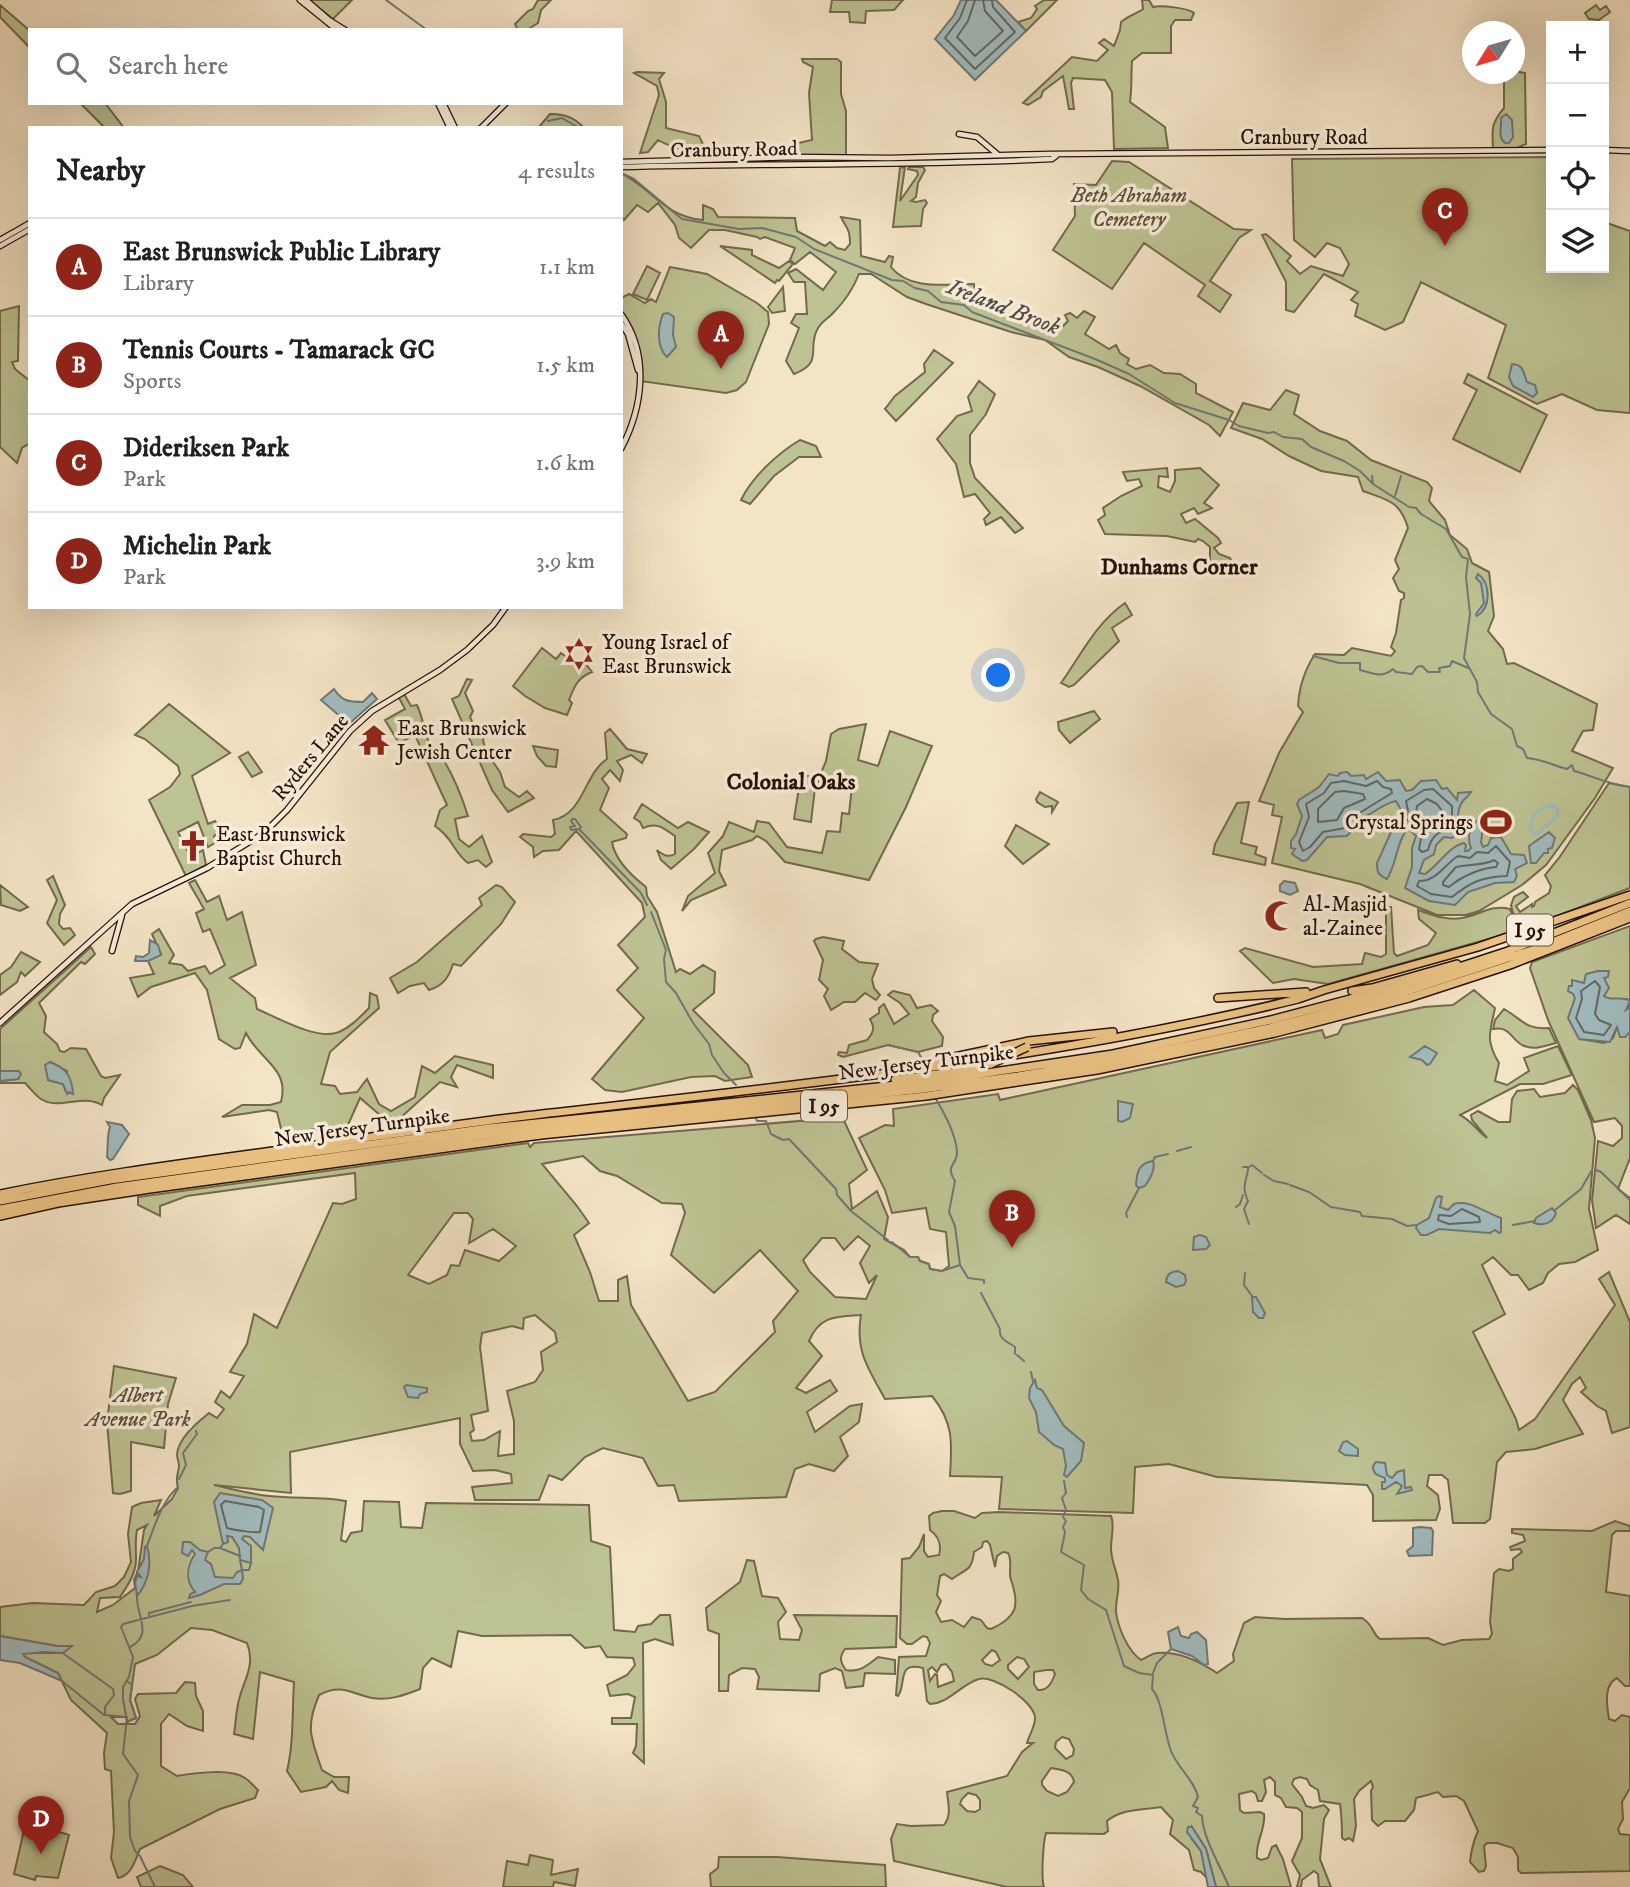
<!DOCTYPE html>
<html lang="en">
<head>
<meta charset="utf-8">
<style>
  :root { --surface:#fff; --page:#f6f6f6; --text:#202124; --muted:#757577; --line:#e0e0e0; --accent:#8f2418 }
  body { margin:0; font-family:"IM FELL DW Pica",serif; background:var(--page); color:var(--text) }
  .controls { position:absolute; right:21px; top:21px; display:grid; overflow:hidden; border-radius:0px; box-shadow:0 7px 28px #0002 }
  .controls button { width:63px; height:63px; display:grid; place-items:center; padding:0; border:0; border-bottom:2px solid var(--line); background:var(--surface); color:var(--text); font:35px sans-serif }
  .compass { position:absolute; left:1462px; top:21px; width:63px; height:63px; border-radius:50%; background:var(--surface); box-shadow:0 7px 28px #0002; rotate:233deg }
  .you { position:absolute; left:999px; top:676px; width:24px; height:24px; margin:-18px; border:5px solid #fff; border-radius:50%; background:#1a73e8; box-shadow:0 0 0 10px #1a73e833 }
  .badge { display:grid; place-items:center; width:46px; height:46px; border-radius:50%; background:var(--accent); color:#fff; font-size:23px; font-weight:700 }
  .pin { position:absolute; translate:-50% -58px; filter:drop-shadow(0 2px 4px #0008) }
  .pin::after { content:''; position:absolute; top:37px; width:24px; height:21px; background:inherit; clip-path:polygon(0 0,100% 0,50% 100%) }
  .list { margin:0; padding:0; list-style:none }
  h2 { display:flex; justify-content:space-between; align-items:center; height:91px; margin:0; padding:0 28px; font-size:30px }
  h2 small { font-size:23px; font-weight:400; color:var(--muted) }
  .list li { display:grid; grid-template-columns:46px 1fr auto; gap:21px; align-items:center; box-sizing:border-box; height:98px; padding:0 28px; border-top:2px solid var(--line) }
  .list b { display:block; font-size:26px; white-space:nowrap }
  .list p { margin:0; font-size:23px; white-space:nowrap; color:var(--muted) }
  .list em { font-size:23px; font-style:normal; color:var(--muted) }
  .icon { flex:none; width:38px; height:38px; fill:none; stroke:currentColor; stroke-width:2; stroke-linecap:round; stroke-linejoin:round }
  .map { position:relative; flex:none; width:1630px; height:1887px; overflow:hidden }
  .search { position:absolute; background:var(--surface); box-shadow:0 7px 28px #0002; left:28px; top:28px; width:595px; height:77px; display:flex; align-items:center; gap:18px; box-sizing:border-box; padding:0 24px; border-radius:0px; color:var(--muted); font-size:26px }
  .panel { position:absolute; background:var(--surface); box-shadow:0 7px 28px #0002; left:28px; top:126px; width:595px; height:483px; border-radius:0px }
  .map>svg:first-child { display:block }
  .green { fill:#bec393; stroke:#726a4d; stroke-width:2; fill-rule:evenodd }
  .water { fill:#a1bcbf; stroke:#707775; stroke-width:2 }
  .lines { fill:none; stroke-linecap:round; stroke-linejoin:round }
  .shore { stroke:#646663; stroke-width:2 }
  .stream { stroke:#707775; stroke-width:2 }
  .canal { stroke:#a1bcbf; stroke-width:3.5 }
  .secondary-casing { stroke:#271007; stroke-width:7 }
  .highway-casing { stroke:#271007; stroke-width:10 }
  .secondary { stroke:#f8edda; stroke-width:4.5 }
  .highway { stroke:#eac283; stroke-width:7 }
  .highway-bridge-casing { stroke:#271007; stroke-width:10; stroke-linecap:butt }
  .highway-bridge { stroke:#eac283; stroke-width:7 }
  .labels { text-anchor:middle; stroke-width:7; stroke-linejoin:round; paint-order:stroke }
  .shield { fill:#f8edda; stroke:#665246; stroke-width:2 }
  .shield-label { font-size:19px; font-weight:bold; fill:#271007 }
  .street-label { font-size:21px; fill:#271007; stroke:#f8edda }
  .park-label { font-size:21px; font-style:italic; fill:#5c4f38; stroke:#f8edda }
  .poi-label { font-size:21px; fill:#271007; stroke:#f8edda; text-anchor:start }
  .water-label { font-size:23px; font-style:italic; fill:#524c47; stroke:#f8edda }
  .neighbourhood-label { font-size:23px; font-weight:bold; fill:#271007; stroke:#f8edda }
</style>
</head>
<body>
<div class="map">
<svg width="1630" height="1887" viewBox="0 0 1630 1887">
  <rect width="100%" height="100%" fill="#f4e4c6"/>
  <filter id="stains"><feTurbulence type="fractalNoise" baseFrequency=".00286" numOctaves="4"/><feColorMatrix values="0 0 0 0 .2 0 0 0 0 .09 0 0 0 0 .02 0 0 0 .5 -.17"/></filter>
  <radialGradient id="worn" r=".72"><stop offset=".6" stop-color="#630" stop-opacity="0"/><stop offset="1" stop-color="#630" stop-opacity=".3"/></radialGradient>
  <path class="green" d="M 309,0 L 352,0 L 333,19 Z
    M 538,0 L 551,0 L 541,10 L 538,23 L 527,30 L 518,30 L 515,24 L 528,11 L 533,9 Z
    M 832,0 L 903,0 L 894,10 L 866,11 L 865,23 L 850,22 L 849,12 L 830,12 Z
    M 1044,0 L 1057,0 L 1026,31 L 1018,22 L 1031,18 L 1037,9 L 1035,6 Z
    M 1142,0 L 1149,0 L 1153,7 C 1161,5 1188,8 1194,13 L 1191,20 L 1175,20 L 1171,26 L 1171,53 L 1142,53 L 1132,61 C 1131,75 1132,88 1130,102 L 1165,127 L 1168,148 L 1114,149 L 1112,92 L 1105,80 L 1073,78 L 1071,83 L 1074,109 L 1069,109 L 1063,76 L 1043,91 L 1041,97 L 1028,105 L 1023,103 L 1072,57 L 1097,61 L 1108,50 L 1099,43 L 1104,39 L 1114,46 L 1120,30 L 1121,22 C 1128,16 1136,14 1143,9 Z
    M 0,5 L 30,31 L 30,48 L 0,17 Z
    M 1596,5 L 1600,10 L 1606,6 L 1610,12 L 1599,20 L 1589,19 L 1585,13 Z
    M 802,59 L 837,59 L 841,62 L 841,94 L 846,111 L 846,155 L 786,155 L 786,152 L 795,149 L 799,143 L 812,140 L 809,93 L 813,67 L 803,62 Z
    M 1515,71 L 1525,73 L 1526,144 L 1517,148 L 1493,148 C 1492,128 1491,124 1504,108 L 1504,74 L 1514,74 Z
    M 637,72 L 664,73 L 659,79 L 666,102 L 666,128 L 699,136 L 703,144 L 702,155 C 687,151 671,148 658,140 L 648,152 L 640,153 L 659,95 L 657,86 L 634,73 Z
    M 80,103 L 105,103 L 124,128 L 105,128 Z
    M 550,114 C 565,114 574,117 584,128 L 538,128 Z
    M 1551,157 L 1549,204 L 1551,204 L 1551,268 L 1604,268 L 1604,222 L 1630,231 L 1630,413 L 1597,410 L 1562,394 L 1537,404 L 1488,378 L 1506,325 L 1421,282 L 1403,322 L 1385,330 L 1355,316 L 1358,304 L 1351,300 L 1358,292 L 1324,274 L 1294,312 L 1286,310 L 1286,282 L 1262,235 L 1266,234 L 1291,256 L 1287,261 L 1300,274 L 1311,266 L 1343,276 L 1349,264 L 1340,248 L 1327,243 L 1315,257 L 1294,240 L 1292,159 Z
    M 1112,161 L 1129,162 L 1234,229 L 1251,230 L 1239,238 L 1210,281 L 1231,295 L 1220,312 L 1198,296 L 1205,285 L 1144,243 L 1112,289 L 1053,250 L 1075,216 L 1074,184 L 1096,185 Z
    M 905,167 L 900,201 L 918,175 L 917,171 L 908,169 L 909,167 L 923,167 L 925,170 L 918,183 L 916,197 L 911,201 L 916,202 L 925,200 L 927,203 L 923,209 L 921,226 L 893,227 L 900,168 Z
    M 621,173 C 652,188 664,217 703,220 L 703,205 L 713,209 L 718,217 L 795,218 L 797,231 L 825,246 L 830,242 L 837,248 L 845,250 L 850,244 C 850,228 846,228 841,217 L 860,220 L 861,256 L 885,262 L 889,256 L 893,257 L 891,267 C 910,291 947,284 974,284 L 976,303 L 1005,312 L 1048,334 L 1054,323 L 1062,327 L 1068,321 L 1065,315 L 1070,313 L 1077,318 L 1084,311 L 1095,317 L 1085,334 L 1109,349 L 1116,345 L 1120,353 L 1129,359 L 1127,364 L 1136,369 L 1150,365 L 1164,373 L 1180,374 L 1196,384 L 1196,393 L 1233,412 L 1220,436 L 1209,425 L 1140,386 L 1098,367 L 1069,357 L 1045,340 L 1011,332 L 926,304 L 907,297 L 871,274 L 859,274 C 853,289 845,301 834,312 C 829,318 822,321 818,328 C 806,348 825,362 794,374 L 786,361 L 799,328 L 791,323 L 796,314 L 807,314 L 805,282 L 794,282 L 788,273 L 796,269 L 823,290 L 836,272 L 810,252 L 795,264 L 790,260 L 795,248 L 765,237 L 760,239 L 757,237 L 725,230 L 709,230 L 691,248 L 679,238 L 675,225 L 658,203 L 648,212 L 637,205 L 624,220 L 621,217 Z
    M 720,246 L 752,250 L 752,255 L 779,268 L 789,261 L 793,264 L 779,281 L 777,280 L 775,283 Z
    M 647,266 L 660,273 L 647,300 L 633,294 Z
    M 670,267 L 707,274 L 757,303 L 768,312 L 769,324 L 746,382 L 737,390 L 726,393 L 640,381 L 640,360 L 621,314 L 621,298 L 629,294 L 645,303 L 651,299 L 656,302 Z
    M 783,287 L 785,311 L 772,313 L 768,307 Z
    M 19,306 L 18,361 L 12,362 L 15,369 L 30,381 L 30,443 L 22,448 L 17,463 L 0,447 L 0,311 Z
    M 934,350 L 953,363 L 896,421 L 885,409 L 895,396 L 925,372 L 924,364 Z
    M 1468,374 L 1547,415 L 1520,472 L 1453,439 L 1477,390 L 1464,383 Z
    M 979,381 L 995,394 L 986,414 L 970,435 L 970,463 L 975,478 L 1023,528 L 1015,533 L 1001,517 L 986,525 L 984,519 L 990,513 L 975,494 L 964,497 L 956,464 L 937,439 L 957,416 L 972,411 L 968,397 Z
    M 1286,390 L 1299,395 L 1294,414 L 1320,431 L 1347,441 L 1371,460 L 1427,482 L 1432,488 L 1429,501 L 1445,520 L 1450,535 L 1467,549 L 1472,563 L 1489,572 L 1494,616 L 1488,631 L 1503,649 L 1507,664 L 1514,663 L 1597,704 L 1593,730 L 1583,731 L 1572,751 L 1613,768 L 1595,798 L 1546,865 L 1522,885 L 1479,911 L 1466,915 L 1437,915 L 1360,884 L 1272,863 L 1282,817 L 1272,815 L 1274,805 L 1259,801 L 1279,753 L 1303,712 L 1298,706 C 1299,686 1304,671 1315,654 L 1344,655 L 1352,648 L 1391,656 L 1395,651 L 1391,647 L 1396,633 L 1401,600 L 1404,598 L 1404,593 L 1399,591 L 1393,578 L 1399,569 L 1395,560 L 1408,528 C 1400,501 1388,500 1363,491 L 1358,477 L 1321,471 L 1289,456 L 1262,439 L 1231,428 L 1243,403 L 1270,410 Z
    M 800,440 L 816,446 L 821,457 L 799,457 L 774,476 L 750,504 L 741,500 C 752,477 778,453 800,440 Z
    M 1167,468 L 1168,477 L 1159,476 L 1158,487 L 1170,492 L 1175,481 L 1175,470 L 1200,468 L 1219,485 L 1204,503 L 1212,508 L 1198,514 L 1194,508 L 1181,514 L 1186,523 L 1195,519 L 1218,538 L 1221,543 L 1214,548 L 1219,554 L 1230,558 L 1234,567 L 1225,573 L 1217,574 L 1210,561 L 1210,547 L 1203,541 L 1198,539 L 1195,542 L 1167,536 L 1105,534 L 1098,520 L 1105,515 L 1103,508 L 1121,496 L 1142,486 L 1139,479 L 1127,481 L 1123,472 Z
    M 1125,603 L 1132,615 L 1112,628 L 1119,641 L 1074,685 L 1069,687 L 1061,683 C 1081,655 1096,623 1125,603 Z
    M 542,648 L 556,659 L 561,653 L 575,663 L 584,662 L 592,672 C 578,677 574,687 569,700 L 572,703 L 567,715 L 545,708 L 525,696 L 513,686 Z
    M 467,679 L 472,680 L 465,693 L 473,711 L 470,717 L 477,732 L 485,724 L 487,733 L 483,740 L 486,752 L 500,772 L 505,787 L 519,797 L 527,791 L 534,798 L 508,812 L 492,790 L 452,699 L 459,696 Z
    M 404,694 L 411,706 L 417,705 C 425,722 425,742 436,758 L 441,756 C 453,774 461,794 468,816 L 455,819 L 459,839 L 469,847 L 482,836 L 492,862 L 486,867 L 478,860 L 468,863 C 454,853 453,838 435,826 L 440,810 L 447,805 L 415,735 L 399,743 L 385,720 L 405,709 L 398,696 Z
    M 169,704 L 230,753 L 192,776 L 208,824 L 215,821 L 222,831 L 214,836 L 216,842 L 208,847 L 198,822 L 178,832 L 188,852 L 195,847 L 198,853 L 203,850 L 206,865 L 186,876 L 149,800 L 170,787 L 180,774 L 178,766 L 145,739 L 135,735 Z
    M 1094,711 L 1100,719 L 1070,743 L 1059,730 L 1058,722 Z
    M 866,724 L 858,760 L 878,766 L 890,731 L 932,746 L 906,807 L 869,880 L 785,862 L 766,841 L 757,836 L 752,840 L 722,850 L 719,871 L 726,885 L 691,900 L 682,911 L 688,896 L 715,873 L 708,853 L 723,836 L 729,822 L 754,832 L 757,821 L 769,823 L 787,847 L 822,853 L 827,831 L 840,832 L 842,813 L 849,814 L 852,786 L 819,781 L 815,788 L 811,822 L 794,819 L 801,775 L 819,778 L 826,761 L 831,734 L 839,729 Z
    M 610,729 L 627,749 L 647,754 L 642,763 L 631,755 L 617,761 L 623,770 L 620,781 L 610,770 L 602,779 L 609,788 L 600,810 L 627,834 L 626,838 L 612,842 C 615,860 633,877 646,887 L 647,896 L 657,912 L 676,972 L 680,969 L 690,974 L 703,965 L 715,972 L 714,993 L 693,1010 L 748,1065 L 752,1077 L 725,1081 L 715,1076 L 691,1077 L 622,1092 L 605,1090 L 592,1079 L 644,1018 L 617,990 L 638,968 L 618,945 L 645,917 L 642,903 L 576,831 L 559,850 L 543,851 L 534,857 L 533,847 L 520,837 L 523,834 L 551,837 L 555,834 L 553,820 C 584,814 584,774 607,759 L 605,733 Z
    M 533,746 L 558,750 L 556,767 L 546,766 L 537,756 Z
    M 248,752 L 262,772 L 252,777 L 239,757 Z
    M 1609,783 L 1630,787 L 1630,888 L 1517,931 L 1328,984 L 1294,979 L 1273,983 L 1240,951 L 1245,948 L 1313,967 L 1362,964 L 1365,953 L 1381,957 L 1386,954 L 1386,907 L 1391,907 L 1394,953 L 1397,956 L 1428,945 L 1436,933 L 1419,919 L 1418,910 C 1432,915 1447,921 1462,918 C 1480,915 1492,904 1510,909 L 1515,921 L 1511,905 L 1514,897 L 1523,892 L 1528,897 L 1516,906 L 1520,912 L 1532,904 L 1532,907 L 1534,906 L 1535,902 L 1549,893 L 1551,886 L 1545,875 L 1559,858 Z
    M 1040,792 L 1058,802 L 1052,812 L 1052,806 L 1045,807 L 1037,802 L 1036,799 Z
    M 1249,802 L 1241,843 L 1257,847 L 1255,854 L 1266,858 L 1265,865 L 1213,854 L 1215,844 L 1237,803 Z
    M 642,804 L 678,828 L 688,822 L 709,832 L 694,849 L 671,869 L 661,860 L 657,850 C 663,855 668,858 675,854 L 675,836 C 663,828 658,822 643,828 L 640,822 L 634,818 Z
    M 1016,825 L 1049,844 L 1023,864 L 1005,846 Z
    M 53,876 L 65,905 L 60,914 L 59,924 L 63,929 L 70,928 L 75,935 L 64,945 L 47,923 L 57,900 L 47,880 Z
    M 195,880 L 207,902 L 219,896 L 227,920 L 242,912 L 256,965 L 230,978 L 255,998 L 257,1009 C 278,1018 318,1041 339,1032 C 351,1027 360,1017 369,1008 L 370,993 L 377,996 L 379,1008 L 330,1052 L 321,1084 L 335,1086 L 340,1094 L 357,1092 L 367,1079 L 379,1104 L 391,1111 L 415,1097 L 422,1066 L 435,1073 L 455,1056 L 493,1065 L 493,1078 L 457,1065 L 451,1077 L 457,1087 L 440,1082 L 399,1119 L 387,1121 L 360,1098 L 347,1127 L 323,1130 L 313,1129 L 283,1137 L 277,1112 L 269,1110 L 222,1117 L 242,1105 L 270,1105 L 281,1102 C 290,1068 259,1060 246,1033 L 240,1048 L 235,1049 L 219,1039 L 207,990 L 195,973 L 151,987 L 138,997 L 130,978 L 154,974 L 148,961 L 161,954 L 152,934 L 159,929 L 174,955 L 169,963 L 182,965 L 188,971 L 205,966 L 210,974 L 225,965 L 210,929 L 203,932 L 196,913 L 204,909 L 189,883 Z
    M 0,885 L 28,907 L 20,911 L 1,905 Z
    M 496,885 L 502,887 L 515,902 L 501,924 L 461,966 L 453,964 C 449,977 443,986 429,990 L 424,983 L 410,986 L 398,993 L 390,978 L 417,962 L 482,905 L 479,898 Z
    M 1630,926 L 1630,1007 L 1626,1011 L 1630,1003 L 1627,999 L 1607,999 L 1604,996 L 1604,978 L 1598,971 L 1580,1039 L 1604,1043 L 1613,1038 L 1617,1027 L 1630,1032 L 1630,1158 L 1618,1189 L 1630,1198 L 1630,1224 L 1616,1215 L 1596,1228 L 1592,1200 L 1598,1141 L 1613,1146 L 1622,1138 L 1622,1126 L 1615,1118 L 1594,1122 L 1548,1020 L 1530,968 L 1532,962 Z
    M 823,937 L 844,941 L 842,949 L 859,962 L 878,964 L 872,979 L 874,988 L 880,995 L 876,1000 L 865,993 L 855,1002 L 844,1002 L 831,1010 L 824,996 L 828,989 L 819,980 L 823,960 L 814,941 L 816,939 Z
    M 91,947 L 95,954 L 85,964 L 81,962 L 39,1003 L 46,1016 L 44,1032 L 57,1044 L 60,1051 L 64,1052 L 71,1048 L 86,1049 L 101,1076 L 105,1078 L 120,1075 L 104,1098 L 102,1105 C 82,1093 59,1111 41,1099 C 35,1095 30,1088 25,1083 L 0,1083 L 0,1081 L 18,1079 L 14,1071 L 0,1071 L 0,1029 ZM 50,1062 L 67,1071 L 66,1092 L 63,1084 L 48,1080 Z
    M 21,952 L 40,962 L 25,976 L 21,972 L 17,982 L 0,995 L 0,975 L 11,967 Z
    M 1474,990 L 1495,1008 C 1490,1032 1485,1040 1499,1063 L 1495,1081 L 1507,1085 L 1529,1071 L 1524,1058 L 1558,1046 L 1572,1075 L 1543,1084 L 1520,1084 L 1460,1115 C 1472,1121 1477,1131 1487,1138 L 1472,1120 L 1471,1115 L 1478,1111 L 1498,1122 L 1510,1122 L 1512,1099 L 1517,1091 L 1534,1089 L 1540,1097 L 1565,1093 L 1573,1085 L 1578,1090 L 1591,1120 L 1595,1138 L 1589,1209 L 1598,1250 L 1575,1262 L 1559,1264 L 1548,1273 L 1543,1283 L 1529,1290 L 1518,1275 L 1511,1275 L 1493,1257 L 1482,1265 L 1505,1314 L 1473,1332 L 1516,1419 L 1519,1430 L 1535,1419 L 1615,1305 L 1599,1279 L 1609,1272 L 1630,1322 L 1630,1427 L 1612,1433 L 1606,1411 L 1597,1406 L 1581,1392 L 1586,1388 L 1580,1377 L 1572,1384 L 1563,1400 L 1583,1434 L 1535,1449 L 1506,1452 L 1497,1462 L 1490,1519 L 1485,1523 L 1453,1523 L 1448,1480 L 1442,1475 L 1429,1475 L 1427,1486 L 1438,1495 L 1440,1509 L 1436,1520 L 1373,1521 L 1373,1495 L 1367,1485 L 1217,1477 L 1169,1464 L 1135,1467 L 1133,1513 L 999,1509 L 1002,1477 L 950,1476 C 952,1443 954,1423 932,1396 L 885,1399 C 868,1368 855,1351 861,1315 C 836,1317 820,1315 809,1341 L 822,1356 L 796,1388 L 806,1393 L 830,1380 L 837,1391 L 807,1412 L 815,1432 L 850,1406 L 862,1404 L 859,1422 L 840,1437 L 848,1456 L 834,1471 L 809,1464 L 795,1469 L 786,1497 L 679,1501 L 674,1485 L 658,1486 L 643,1458 L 603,1448 L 585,1457 L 562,1480 L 549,1475 L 539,1500 L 475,1500 L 472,1487 L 512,1483 L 511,1474 L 495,1470 L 473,1471 L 460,1444 L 460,1418 L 290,1452 L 291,1493 L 214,1485 C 232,1489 251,1494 269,1496 C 295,1499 321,1496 346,1501 L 341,1540 L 346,1542 L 351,1533 L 362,1531 L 364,1501 L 399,1502 L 401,1527 L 422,1528 L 426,1503 L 589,1505 L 591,1541 L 610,1547 L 614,1630 L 635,1632 L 638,1626 L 651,1624 L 660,1615 L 670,1615 L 673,1645 L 655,1639 L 643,1643 L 644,1763 L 633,1753 L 636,1746 L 637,1724 L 612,1724 L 612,1718 L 631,1718 L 635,1697 L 628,1694 L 610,1696 L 607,1685 L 627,1675 L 635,1665 L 633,1658 L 607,1657 L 600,1646 L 585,1648 L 571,1635 L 482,1636 L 458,1631 L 451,1667 L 432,1658 L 423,1668 L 420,1689 C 405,1695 389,1701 372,1698 C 351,1694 342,1683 319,1695 C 305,1728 311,1738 322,1770 L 334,1777 L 349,1777 L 348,1793 L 339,1790 L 332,1781 L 326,1787 L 301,1792 L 287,1771 C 294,1741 292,1713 294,1682 L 260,1672 L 253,1739 L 234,1734 C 236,1722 236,1708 240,1696 C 246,1676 255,1664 247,1643 L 212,1630 L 191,1628 L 157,1655 L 135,1664 L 130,1700 L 136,1718 L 127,1722 L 126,1717 L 111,1717 L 118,1724 L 135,1724 L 140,1716 L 135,1699 L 138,1694 L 176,1693 L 185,1682 L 195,1683 L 196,1696 L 203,1711 L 203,1731 L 187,1726 L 169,1714 L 161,1724 L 161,1766 L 177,1776 C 194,1773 231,1768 245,1778 C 250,1781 254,1787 258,1790 L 255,1798 L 220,1809 L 140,1849 C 135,1861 131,1876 118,1878 L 111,1858 L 114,1832 L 111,1771 L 105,1769 L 104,1753 L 107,1733 L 71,1700 L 58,1673 L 25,1657 L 23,1653 L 63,1653 L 57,1646 L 0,1636 L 0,1607 L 33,1603 L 84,1605 L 96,1592 L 115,1586 L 124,1577 L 131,1562 L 128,1534 L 132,1507 L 141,1503 L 161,1500 L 154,1516 L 172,1499 L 178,1488 C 175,1477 178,1476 179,1466 C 179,1462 177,1458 177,1454 C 179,1437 197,1423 209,1413 L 217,1418 L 224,1409 L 215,1402 L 221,1391 L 230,1398 L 244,1376 L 230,1372 L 247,1344 L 254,1314 L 277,1328 L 333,1203 L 342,1204 L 356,1199 L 355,1173 L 187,1196 L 160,1206 L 160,1216 L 138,1205 L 138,1197 L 528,1143 L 530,1147 L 534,1143 L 836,1118 L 840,1112 L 867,1170 L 849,1184 L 852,1209 L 877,1191 L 888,1217 L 884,1239 L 904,1250 L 910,1257 L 918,1257 L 920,1261 L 929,1264 L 930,1269 L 942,1271 L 949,1266 L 946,1232 L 930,1229 L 926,1208 L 892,1213 L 885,1190 L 859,1138 L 885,1125 L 894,1126 L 893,1109 L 998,1094 L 1000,1100 L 1322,1030 L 1325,1038 L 1338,1034 L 1343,1025 L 1424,1007 L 1453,1005 ZM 583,1156 L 600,1171 L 617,1176 L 662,1203 L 682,1204 L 685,1213 L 671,1255 L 714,1293 L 760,1250 L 798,1291 L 773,1321 L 775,1332 L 715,1392 L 688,1401 L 631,1305 L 627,1276 L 618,1280 L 618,1301 L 599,1301 L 590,1272 L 574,1235 L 589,1223 L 577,1206 L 542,1164 ZM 454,1213 L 468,1213 L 473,1219 L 469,1243 L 493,1229 L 516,1246 L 499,1261 L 465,1250 L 459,1266 L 451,1265 L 447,1275 L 429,1284 L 408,1275 ZM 858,1236 L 870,1246 L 860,1263 L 869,1283 L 877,1275 L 866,1299 L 835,1297 L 810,1272 L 803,1260 L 822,1238 L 835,1238 L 844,1250 ZM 535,1315 L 555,1332 L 557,1342 L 541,1352 L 543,1370 L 535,1382 L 507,1391 L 514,1421 L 514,1454 L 498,1456 L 500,1431 L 484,1440 L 472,1441 L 470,1433 L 474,1430 L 471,1415 L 488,1411 L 480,1347 L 482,1333 L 512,1326 L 523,1329 L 524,1318 ZM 147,1525 L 144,1530 L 138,1571 L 134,1580 L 135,1588 L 113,1605 L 97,1612 L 100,1598 L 120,1597 C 128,1585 136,1573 136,1559 C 136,1549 135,1541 137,1530 Z
    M 893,991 L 910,995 L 917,1008 L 931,1005 L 938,1011 L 933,1015 L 932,1021 L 943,1037 L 942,1046 L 918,1052 L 888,1045 L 843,1057 L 838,1055 L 839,1052 L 847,1053 L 849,1045 L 867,1040 C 874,1032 875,1028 870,1019 L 879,1013 L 879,1008 L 884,1004 L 894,1024 L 909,1014 L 900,1003 L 888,995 Z
    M 1504,1009 C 1522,1019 1525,1030 1549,1028 L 1556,1043 C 1545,1046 1533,1051 1522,1045 C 1510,1038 1510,1026 1493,1029 L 1495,1020 Z
    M 114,1366 L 176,1378 L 168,1404 L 164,1448 L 131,1442 L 131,1491 L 120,1494 L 113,1493 L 107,1422 Z
    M 942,1511 L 954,1511 L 975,1518 L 982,1513 L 999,1512 L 1111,1516 C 1115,1525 1111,1537 1111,1548 C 1111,1560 1116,1569 1118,1580 C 1120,1591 1115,1602 1116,1612 C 1118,1628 1128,1651 1141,1660 C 1146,1658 1152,1653 1157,1653 C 1178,1651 1199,1661 1217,1673 L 1234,1661 L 1233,1654 L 1244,1623 L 1255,1617 L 1285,1619 L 1362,1618 C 1375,1626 1371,1633 1380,1639 L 1428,1638 L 1443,1645 L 1462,1640 L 1489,1639 L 1492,1634 L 1490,1622 L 1494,1573 L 1499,1569 L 1509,1571 L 1513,1569 L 1513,1559 L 1522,1552 L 1520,1549 L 1511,1550 L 1510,1547 L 1525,1541 L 1523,1535 L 1512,1533 L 1512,1529 L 1592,1531 L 1615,1521 L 1630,1526 L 1630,1531 L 1616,1531 L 1612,1535 L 1606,1592 L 1630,1596 L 1630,1686 L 1625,1686 L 1617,1678 C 1603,1685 1607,1706 1609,1719 L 1615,1721 L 1622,1715 L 1630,1717 L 1630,1788 L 1622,1802 L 1623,1819 L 1618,1829 L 1620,1834 L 1630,1835 L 1630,1871 L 1521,1873 L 1518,1870 L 1518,1857 L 1513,1848 L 1497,1843 L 1487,1843 L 1484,1846 L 1486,1866 L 1484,1871 L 1479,1872 L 1470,1862 C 1471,1851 1474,1840 1478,1831 L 1464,1801 L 1456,1796 L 1443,1797 L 1438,1792 L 1416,1798 L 1414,1810 L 1405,1821 L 1385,1821 L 1378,1826 L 1372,1820 L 1371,1791 L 1373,1787 L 1371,1781 L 1359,1791 L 1354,1799 L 1356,1826 L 1353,1841 L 1349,1838 L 1345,1840 L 1342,1838 C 1342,1829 1341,1811 1340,1804 L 1320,1801 L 1318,1790 L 1310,1785 L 1307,1779 L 1300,1777 L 1294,1779 L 1292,1784 L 1302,1797 L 1306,1806 L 1313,1808 L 1324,1805 L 1329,1810 L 1324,1819 L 1320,1859 L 1331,1887 L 1319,1887 L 1318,1874 L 1314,1871 L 1302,1880 L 1301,1887 L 1297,1887 L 1300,1875 L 1292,1861 L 1302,1838 L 1302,1812 L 1297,1808 L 1286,1807 L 1281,1798 L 1275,1795 L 1275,1782 L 1270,1777 L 1264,1780 L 1266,1792 L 1262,1801 L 1258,1801 L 1256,1794 L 1252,1791 L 1239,1794 L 1240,1810 L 1244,1813 L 1260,1812 L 1264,1814 C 1266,1829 1255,1842 1257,1858 L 1261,1860 L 1268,1858 L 1272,1847 L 1276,1845 L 1283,1859 L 1291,1887 L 1216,1887 L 1206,1849 L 1192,1827 L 1191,1838 L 1201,1851 L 1208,1879 L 1201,1872 L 1194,1870 L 1189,1850 L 1170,1834 L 1173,1820 L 1161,1807 C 1144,1810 1122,1808 1107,1821 L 1108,1831 L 1104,1834 L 1046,1833 C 1043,1843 1041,1879 1044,1887 L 1007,1887 L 894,1861 L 891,1839 L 897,1824 L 911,1826 L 944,1825 C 952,1815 948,1803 947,1792 L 1007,1776 L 1022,1752 L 1033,1743 L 1027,1743 C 1029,1735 1036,1725 1035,1717 C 1033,1701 994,1675 979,1679 C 961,1684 950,1703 930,1704 L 927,1701 L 923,1668 C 896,1661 907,1684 898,1696 L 896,1695 L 899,1657 L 926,1656 L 930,1643 L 927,1637 L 923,1636 L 912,1644 L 907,1644 L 900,1638 L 902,1559 L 910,1558 L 919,1547 L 924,1534 L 924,1551 L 928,1557 L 939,1555 C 942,1545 938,1536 930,1530 L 929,1516 L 933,1513 ZM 987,1541 L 990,1545 L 995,1567 L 997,1556 L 1003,1552 L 1008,1553 C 1013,1562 1008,1570 1011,1580 C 1020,1606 1017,1617 991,1629 L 987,1628 L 981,1620 L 972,1617 L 964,1627 L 952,1620 L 941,1622 L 936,1612 L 941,1601 L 937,1595 L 940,1576 L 944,1574 L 952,1579 C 966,1569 972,1571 974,1552 L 982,1547 L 983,1542 ZM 992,1650 L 996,1652 L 1000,1660 L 992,1666 L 985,1664 L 982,1660 ZM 1017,1657 L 1024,1659 L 1029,1667 L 1018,1679 L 1008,1669 L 1008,1665 ZM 946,1664 L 952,1672 L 954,1681 L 938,1687 L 937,1675 L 935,1674 L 930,1681 L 928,1670 L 932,1667 L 937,1672 L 941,1665 ZM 1046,1670 L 1053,1670 L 1055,1674 C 1052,1682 1048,1691 1038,1690 L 1034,1684 L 1034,1672 ZM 1062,1737 L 1069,1739 L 1074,1749 L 1073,1755 L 1066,1759 L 1055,1748 L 1056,1742 ZM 1051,1768 C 1061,1770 1072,1770 1074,1782 L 1067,1792 L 1058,1796 L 1047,1791 L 1042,1785 L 1042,1781 ZM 968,1793 L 976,1795 L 980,1800 L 980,1809 L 975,1812 L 967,1811 L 960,1804 L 962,1799 Z
    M 747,1560 L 754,1561 L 762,1596 L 778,1598 L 786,1612 L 778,1622 L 780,1639 L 799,1640 L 802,1630 L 794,1615 L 897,1616 L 896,1647 L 845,1649 C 839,1657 840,1662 846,1670 C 859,1673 868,1665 878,1657 L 895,1660 L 895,1674 L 865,1673 L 863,1686 L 846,1688 L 842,1671 L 835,1668 L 820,1674 L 819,1691 L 757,1689 L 759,1677 L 755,1669 L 742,1668 L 729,1675 L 728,1691 L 719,1691 L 719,1634 L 708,1630 L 706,1608 L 740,1582 Z
    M 30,1813 L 35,1815 L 32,1828 L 51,1833 L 53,1830 L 69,1835 L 58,1878 L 36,1876 L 35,1880 L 14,1874 L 24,1830 Z
    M 530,1855 L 553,1860 L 551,1875 L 578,1869 L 575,1886 L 554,1882 L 553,1887 L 503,1887 L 507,1861 L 528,1865 Z
    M 719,1857 L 777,1857 L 885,1865 L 886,1887 L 711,1887 L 710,1874 L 718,1868 Z
    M 160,1866 L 183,1875 L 193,1887 L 141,1887 L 137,1877 Z"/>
  <path class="water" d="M 961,0 L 996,0 L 1026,31 L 975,80 L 935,39 L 954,15 Z
    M 1506,114 L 1512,120 L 1513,137 L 1509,143 L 1505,143 C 1497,137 1502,127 1501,118 Z
    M 668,313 L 674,317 L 673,335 L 676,347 L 667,357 C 656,347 658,326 663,314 Z
    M 1512,364 C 1524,365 1523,372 1527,382 L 1535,385 L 1537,393 L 1533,397 L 1513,386 L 1509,377 Z
    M 1478,574 C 1491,583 1491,608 1477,616 L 1476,614 L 1484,603 L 1481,583 L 1476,578 Z
    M 334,689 C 342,701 348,702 363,702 L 372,693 L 377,699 L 349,724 L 321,700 Z
    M 1347,772 L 1351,776 L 1364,775 L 1366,779 L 1378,772 L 1386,781 L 1400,780 L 1406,791 L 1412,790 L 1421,781 L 1436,780 L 1442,789 L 1447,788 L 1457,800 L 1458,793 L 1471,792 C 1468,797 1462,800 1460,806 C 1455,818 1463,829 1452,838 L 1444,837 L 1436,845 L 1434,854 L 1424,860 L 1419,873 L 1425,874 C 1439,865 1449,846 1464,843 L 1466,845 L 1465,851 L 1468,851 L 1471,848 C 1466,836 1471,824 1481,817 L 1484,819 L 1481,842 L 1483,847 L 1488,845 L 1491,838 L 1501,837 L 1511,854 L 1524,855 L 1527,863 L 1515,869 L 1517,876 L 1514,882 L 1495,883 L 1468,892 L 1455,905 L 1429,901 L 1405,888 L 1412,867 L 1412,848 L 1416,836 L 1408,828 C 1396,843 1397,863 1387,879 C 1378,875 1377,873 1377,863 L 1401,810 L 1396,801 C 1380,804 1370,818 1354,820 L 1354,828 L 1347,836 L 1327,837 L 1307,860 L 1302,861 L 1292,854 L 1295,849 L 1291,848 L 1291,841 L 1296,834 L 1302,816 L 1297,804 L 1299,800 L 1319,787 L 1329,774 L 1338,776 L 1340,773 Z
    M 1549,832 L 1555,838 L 1552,848 L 1548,849 L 1548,853 L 1544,853 L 1536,863 L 1531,863 L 1529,846 Z
    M 1284,881 L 1295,883 L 1298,891 L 1290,895 L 1280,891 L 1280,885 Z
    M 150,940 L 158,945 L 161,955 L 148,961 L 135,961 L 136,956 L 143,957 L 149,953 Z
    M 1598,971 L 1609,971 L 1608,977 L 1604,978 L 1609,988 L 1604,996 C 1611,1002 1622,995 1630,1001 L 1626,1010 L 1630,1007 L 1630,1032 L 1625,1037 L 1620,1037 L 1617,1027 L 1610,1042 L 1579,1039 L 1568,1018 L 1575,998 L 1573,994 L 1568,991 L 1569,986 L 1572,986 L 1572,980 L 1584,983 L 1586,974 Z
    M 1425,1046 L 1437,1053 L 1430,1064 L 1427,1065 L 1422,1060 L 1410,1057 Z
    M 50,1062 C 66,1068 72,1076 73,1094 L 69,1092 L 67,1094 L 63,1084 L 48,1080 L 45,1065 Z
    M 0,1071 L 19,1071 L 21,1074 L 18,1079 L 0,1081 Z
    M 1118,1101 L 1133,1104 L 1130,1118 L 1122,1122 L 1118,1121 Z
    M 107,1122 L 122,1125 L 129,1134 L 113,1159 L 110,1160 L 107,1157 C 108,1149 107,1134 110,1127 Z
    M 1153,1161 C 1156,1169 1150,1179 1145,1186 L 1139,1188 L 1136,1185 C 1137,1171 1139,1163 1153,1161 Z
    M 1439,1196 L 1442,1197 L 1440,1207 L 1448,1210 L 1454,1204 C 1470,1199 1485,1213 1501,1218 L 1501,1232 L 1499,1233 L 1495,1230 L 1490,1233 L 1439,1229 L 1427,1235 L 1421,1235 L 1416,1228 L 1417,1225 L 1429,1218 L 1436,1198 Z
    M 1552,1208 L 1556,1213 C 1553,1223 1544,1226 1534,1223 L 1536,1218 Z
    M 1200,1235 L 1206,1237 L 1210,1245 L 1206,1249 L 1193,1250 L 1194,1237 Z
    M 1178,1271 L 1185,1275 L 1186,1281 L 1184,1285 L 1176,1287 L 1166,1282 C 1167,1274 1170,1272 1178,1271 Z
    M 1252,1297 L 1256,1297 L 1265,1313 L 1263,1318 L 1259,1318 L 1253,1312 Z
    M 1035,1380 L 1037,1388 L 1042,1390 L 1064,1426 L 1084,1443 L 1081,1461 L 1067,1477 L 1064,1475 L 1066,1466 L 1063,1449 L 1054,1445 L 1039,1432 L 1036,1412 L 1029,1398 L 1030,1388 Z
    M 406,1385 L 427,1388 L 427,1392 L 420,1394 L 418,1398 L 408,1397 L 404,1387 Z
    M 1347,1441 L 1358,1449 L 1358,1456 L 1345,1455 L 1339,1451 L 1343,1442 Z
    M 1376,1462 L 1385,1463 L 1387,1475 L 1392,1478 L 1397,1472 L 1404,1470 L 1405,1488 L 1411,1487 L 1412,1490 L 1397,1494 L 1402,1486 L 1396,1482 L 1385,1489 L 1382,1489 L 1382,1482 L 1385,1482 L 1385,1478 C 1379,1475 1373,1476 1373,1466 Z
    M 220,1493 L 262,1500 L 273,1508 L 263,1550 L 250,1537 L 244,1536 L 242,1539 L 251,1546 L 251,1563 L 240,1560 L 239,1548 L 232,1537 L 227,1536 L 228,1542 L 223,1544 L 214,1502 Z
    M 1420,1527 L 1431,1528 L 1433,1531 L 1432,1555 L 1409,1556 L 1407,1551 L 1413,1546 L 1413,1528 Z
    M 183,1542 L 190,1542 L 200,1550 L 208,1552 L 205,1560 L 211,1564 L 215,1577 L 233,1578 L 237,1572 L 242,1570 L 243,1579 L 240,1584 L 224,1584 L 200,1595 L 189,1598 L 190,1594 L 195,1592 C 185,1580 186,1568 195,1554 L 192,1550 L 188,1556 L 182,1553 Z
    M 147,1546 C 152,1563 149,1582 137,1596 L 135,1583 L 137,1576 L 141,1577 L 137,1572 L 144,1559 L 145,1547 Z
    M 1178,1627 L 1181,1636 L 1189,1638 L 1191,1634 L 1197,1632 L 1206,1640 L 1208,1664 L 1204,1665 L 1192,1656 L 1171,1649 L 1168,1632 Z
    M 0,1636 L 57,1646 L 72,1646 L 63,1653 L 44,1652 L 23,1654 L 25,1657 L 58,1673 L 62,1681 L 20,1663 L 0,1660 Z
    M 1188,1827 L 1192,1827 L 1206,1849 L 1216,1887 L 1208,1887 L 1201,1851 L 1187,1832 Z"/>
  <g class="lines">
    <path class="shore" d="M 967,0 L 960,18 L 945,38 L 975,69 L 1015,32 L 993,7 L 992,0
      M 975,0 L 968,21 L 957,37 L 975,56 L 1003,31 L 985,11 L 983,0
      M 1344,781 L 1366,786 L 1377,781 L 1383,787 L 1391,789 L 1392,793 L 1361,812 L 1350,815 L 1345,828 L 1323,832 L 1310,847 L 1303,851 L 1299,842 L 1309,817 L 1306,804 L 1324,793 L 1331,783 Z
      M 1433,789 L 1452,806 L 1452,825 L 1450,830 C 1437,830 1431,838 1428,850 L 1422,852 L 1419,849 L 1422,833 L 1414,823 L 1405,819 L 1408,811 L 1406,801 L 1424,790 Z
      M 1344,791 L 1363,794 L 1365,799 L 1344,808 L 1337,820 L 1318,822 L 1318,809 L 1335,792 Z
      M 1427,799 L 1437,804 L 1442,811 L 1442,821 L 1431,827 L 1416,813 L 1417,806 Z
      M 1496,846 L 1510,862 L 1507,876 C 1481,877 1471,882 1452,897 L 1431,894 L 1417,886 L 1419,881 C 1437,881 1444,865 1458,856 L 1470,858 L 1477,852 L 1488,853 Z
      M 1494,860 L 1498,863 L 1496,867 C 1481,868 1462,876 1449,887 L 1443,885 L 1443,882 L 1456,867 C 1468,864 1483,866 1494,860 Z
      M 1595,981 L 1600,987 L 1595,1014 L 1599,1020 L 1611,1025 L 1604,1035 L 1584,1032 L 1576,1018 L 1582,999 L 1581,991 Z
      M 1462,1209 L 1479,1217 L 1480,1222 L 1449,1224 L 1438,1220 L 1439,1215 L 1451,1216 Z
      M 225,1501 L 259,1507 L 264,1510 L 260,1532 C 255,1533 233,1530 227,1528 L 221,1505 Z"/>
    <path class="stream" d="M 386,0 L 427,30
      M 548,121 L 562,118 L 579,128
      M 621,173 L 634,179 L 682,219 L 739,229 L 762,228 L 796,237 L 814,249 L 892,280 L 903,281 L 915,288 L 928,291 L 941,302 L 964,305 L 972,312 L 1095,359 L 1129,374 L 1175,403 L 1229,420 L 1239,426 L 1268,433 L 1274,432 L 1283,437 L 1302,439 L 1311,447 L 1344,461 L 1360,471 L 1373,484
      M 1372,476 L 1373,484 L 1409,507 L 1416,508 L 1421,514 L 1446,529 L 1462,557 L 1468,559 L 1466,577 L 1470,614 L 1464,658 L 1477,682 L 1478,692 L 1491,714 L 1512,729 L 1517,746 L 1523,749 L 1527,758 C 1546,760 1551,765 1567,769 L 1572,765 L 1574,771 C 1593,776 1610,785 1630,787
      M 1395,496 L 1401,476
      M 1313,656 L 1339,663 L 1360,663 L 1360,670 C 1374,673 1381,679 1393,669 L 1396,672 L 1412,674 L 1417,667 L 1422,666 L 1428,672 L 1440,672 L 1439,668 L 1450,666 L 1452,661 L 1468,668
      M 572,819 L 575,819 L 581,827 L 579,829 L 571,830 L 570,827 L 575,826 L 571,821 Z
      M 579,829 L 641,893 L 647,905
      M 651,912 L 666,950 L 664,959 L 666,982 L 676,993 L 693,1023 L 709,1044 L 712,1055 L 724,1073 L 736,1085
      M 888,1045 L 918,1052 L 922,1059
      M 936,1099 C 945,1115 955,1132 957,1151 C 958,1166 944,1164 955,1181 L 949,1212 L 955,1226 L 960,1265
      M 756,1118 L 757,1121 L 766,1121 L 771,1134 L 783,1140 L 789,1139 L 836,1189 L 837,1195 L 851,1211 L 888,1240
      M 1177,1151 L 1191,1147
      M 1153,1161 L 1155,1157 L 1168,1154
      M 1243,1167 L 1248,1167 L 1248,1170 C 1245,1185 1242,1186 1248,1201 L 1244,1209 L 1249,1224
      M 1249,1167 L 1252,1165 L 1262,1173
      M 1596,1170 L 1601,1172 L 1630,1200
      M 1264,1175 L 1274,1181 L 1288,1184
      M 1290,1185 L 1309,1192 L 1331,1207 L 1360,1212 L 1362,1216 L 1392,1219 L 1407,1226 L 1416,1225
      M 1236,1207 L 1240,1204 L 1243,1195
      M 1555,1210 L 1581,1189 L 1592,1170
      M 1127,1217 L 1126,1213 L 1139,1188
      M 1513,1225 L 1535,1221
      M 892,1242 L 910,1257 L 918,1257 L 920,1261 L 929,1264 L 930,1269 L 942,1271 L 960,1265 L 968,1278 L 984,1280 L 984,1283
      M 1245,1273 L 1244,1285 L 1252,1296
      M 981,1293 L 1000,1329 C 998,1339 1008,1342 1015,1347 L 1015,1354
      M 1017,1355 L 1024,1361
      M 1031,1372 L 1033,1381
      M 179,1479 L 186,1465 L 183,1453 L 197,1434 L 196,1431
      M 1064,1481 L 1066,1493 L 1062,1498 L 1066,1510
      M 1065,1512 L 1063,1517 L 1066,1521 L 1063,1527 L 1065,1532 L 1061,1552 L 1084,1565 L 1081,1590 L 1088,1599 L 1106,1610 L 1124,1666 L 1139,1673 L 1153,1675 L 1152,1689 C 1163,1701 1164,1733 1171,1751 C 1177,1767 1195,1781 1198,1797 L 1193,1806 L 1198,1808 L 1196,1812 L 1202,1816 C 1203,1839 1221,1867 1229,1887
      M 147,1546 C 155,1525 162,1501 178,1487
      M 220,1548 L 240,1556
      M 208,1552 L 214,1548 L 220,1548 L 223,1544
      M 240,1560 L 242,1570 L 249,1570 L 251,1563
      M 149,1617 L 149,1613 L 191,1602
      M 130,1647 C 154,1635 136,1615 137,1596
      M 64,1654 L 113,1689 L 114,1695 L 105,1707 L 105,1715 L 127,1717 L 123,1754 L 138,1775 L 129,1801 L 130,1837 L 135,1851 L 140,1856 L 155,1887
      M 1153,1673 L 1157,1663 L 1171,1649
      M 62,1681 L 104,1715
      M 128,1682 L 132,1685 L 130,1700 L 136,1718 L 129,1721
      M 126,1716 L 123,1699 L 123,1687 L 129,1677 L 133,1657 L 121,1627 L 123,1624 L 192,1606 L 230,1600"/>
    <path class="canal" d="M 1530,827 L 1535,813 L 1549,805 L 1557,808 L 1558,815 L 1537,834 L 1530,830"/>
    <defs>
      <path id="secondary" d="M 300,0 L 337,30
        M 306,0 L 329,20 L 345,30
        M 438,103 L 450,128
        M 443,103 L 455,128
        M 481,128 L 506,103
        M 959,134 L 977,137 L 997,154
        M 1604,150 L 1630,151
        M 621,162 L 796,157 L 890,158 L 1051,154 L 1551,150
        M 621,167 C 765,163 908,166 1052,159 L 1056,156
        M 0,240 L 30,223
        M 0,246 L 30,229
        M 621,314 C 650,355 643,407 621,449
        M 621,323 L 628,334 L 638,370
        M 112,951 L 122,915
        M 0,1023 L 132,904 L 207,868 L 264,833 L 287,810 L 350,731 L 372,711 L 440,670 L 467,650 L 493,625 L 506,607"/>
      <path id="highway" d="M 1352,991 L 1372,988 L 1457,964
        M 1218,998 L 1306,992
        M 931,1062 L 1029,1041 L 1113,1032
        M 895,1080 L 973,1069 L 991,1064
        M 0,1194 C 93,1175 186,1163 280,1150 C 367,1138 454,1124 542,1114 C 795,1085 1050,1060 1298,999 L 1324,990 L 1478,947 L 1630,895
        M 0,1201 L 110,1180 L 489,1128 L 934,1081 L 1113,1054 L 1271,1020 L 1407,984 L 1508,951 L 1630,903
        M 0,1209 L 117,1187 L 489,1135 L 923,1089 L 1018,1076 L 1133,1057 L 1273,1027 L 1411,990 L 1535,949 L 1630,911
        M 0,1216 L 58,1203 L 150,1189 L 541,1135 L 926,1096 L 1097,1070 L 1275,1033 L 1409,998 L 1510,965 L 1630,918"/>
    </defs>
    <use href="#secondary" class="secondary-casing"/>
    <use href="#highway" class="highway-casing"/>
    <use href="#secondary" class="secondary"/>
    <use href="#highway" class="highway"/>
    <defs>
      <path id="highway-bridge" d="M 991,1064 L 1027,1047"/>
    </defs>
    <use href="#highway-bridge" class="highway-bridge-casing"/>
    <use href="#highway-bridge" class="highway-bridge"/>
  </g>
  <defs>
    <symbol id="synagogue-bare" viewBox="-9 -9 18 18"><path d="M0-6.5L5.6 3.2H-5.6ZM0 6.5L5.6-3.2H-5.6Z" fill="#8f2418" stroke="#f8edda" stroke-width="2.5" paint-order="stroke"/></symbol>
    <symbol id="temple-bare" viewBox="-9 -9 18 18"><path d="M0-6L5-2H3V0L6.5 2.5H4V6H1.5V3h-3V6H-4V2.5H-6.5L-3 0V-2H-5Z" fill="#8f2418" stroke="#f8edda" stroke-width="2.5" paint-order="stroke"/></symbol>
    <symbol id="stadium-bare" viewBox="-9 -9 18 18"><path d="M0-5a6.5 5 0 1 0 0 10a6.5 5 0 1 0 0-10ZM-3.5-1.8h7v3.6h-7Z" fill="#8f2418" stroke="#f8edda" stroke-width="2.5" paint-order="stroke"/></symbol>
    <symbol id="church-bare" viewBox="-9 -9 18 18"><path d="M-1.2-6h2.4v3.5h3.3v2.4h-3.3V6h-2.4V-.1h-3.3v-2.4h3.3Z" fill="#8f2418" stroke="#f8edda" stroke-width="2.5" paint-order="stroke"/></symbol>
    <symbol id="mosque-bare" viewBox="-9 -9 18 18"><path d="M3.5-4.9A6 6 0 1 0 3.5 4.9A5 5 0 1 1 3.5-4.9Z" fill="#8f2418" stroke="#f8edda" stroke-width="2.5" paint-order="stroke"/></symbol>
  </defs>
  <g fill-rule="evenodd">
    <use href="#synagogue-bare" x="557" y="632" width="44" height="44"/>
    <use href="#temple-bare" x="352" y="718" width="44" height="44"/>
    <use href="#stadium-bare" x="1474" y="800" width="44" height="44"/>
    <use href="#church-bare" x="171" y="824" width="44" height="44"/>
    <use href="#mosque-bare" x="1258" y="894" width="44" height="44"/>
  </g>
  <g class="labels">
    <g class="shield">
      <rect x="1507" y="914.5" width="46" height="31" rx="5"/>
      <rect x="801" y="1090.5" width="46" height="31" rx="5"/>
    </g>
    <g class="shield-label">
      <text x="1530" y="937">I 95</text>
      <text x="824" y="1113">I 95</text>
    </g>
    <g class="street-label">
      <text x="1304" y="144">Cranbury Road</text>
      <text transform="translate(734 149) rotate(-1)" y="7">Cranbury Road</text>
      <text transform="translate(310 757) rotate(-50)" y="7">Ryders Lane</text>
      <text transform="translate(926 1062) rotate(-7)" y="7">New Jersey Turnpike</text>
      <text transform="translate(362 1127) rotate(-8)" y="7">New Jersey Turnpike</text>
    </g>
    <g class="park-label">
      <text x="1129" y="202">Beth Abraham<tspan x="1129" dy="24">Cemetery</tspan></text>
      <text x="138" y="1402">Albert<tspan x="138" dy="24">Avenue Park</tspan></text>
    </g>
    <g class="poi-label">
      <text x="602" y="649">Young Israel of<tspan x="602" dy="24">East Brunswick</tspan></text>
      <text x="397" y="735">East Brunswick<tspan x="397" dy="24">Jewish Center</tspan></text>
      <text x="1473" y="829" text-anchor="end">Crystal Springs</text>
      <text x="216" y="841">East Brunswick<tspan x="216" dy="24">Baptist Church</tspan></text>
      <text x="1303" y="911">Al-Masjid<tspan x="1303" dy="24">al-Zainee</tspan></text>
    </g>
    <g class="water-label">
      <text transform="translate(1004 306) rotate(21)" y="8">Ireland Brook</text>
    </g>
    <g class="neighbourhood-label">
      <text x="1179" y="574">Dunhams Corner</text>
      <text x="791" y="789">Colonial Oaks</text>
    </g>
  </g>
  <rect width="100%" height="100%" filter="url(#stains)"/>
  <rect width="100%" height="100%" fill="url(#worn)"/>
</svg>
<div class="controls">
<button>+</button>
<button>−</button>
<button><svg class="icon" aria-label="locate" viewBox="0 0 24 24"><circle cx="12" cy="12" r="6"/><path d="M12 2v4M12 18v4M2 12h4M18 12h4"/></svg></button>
<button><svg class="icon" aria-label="layers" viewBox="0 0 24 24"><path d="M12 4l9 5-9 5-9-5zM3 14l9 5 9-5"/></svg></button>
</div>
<svg class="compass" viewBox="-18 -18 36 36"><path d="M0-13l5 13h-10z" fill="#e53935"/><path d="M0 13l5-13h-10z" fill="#757577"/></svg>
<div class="you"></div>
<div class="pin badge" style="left:721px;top:369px">A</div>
<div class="pin badge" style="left:1012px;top:1248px">B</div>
<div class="pin badge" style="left:1445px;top:246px">C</div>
<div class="pin badge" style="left:41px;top:1854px">D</div>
<div class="search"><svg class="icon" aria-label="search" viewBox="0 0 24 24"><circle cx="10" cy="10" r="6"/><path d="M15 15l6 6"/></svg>Search here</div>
<section class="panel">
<h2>Nearby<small>4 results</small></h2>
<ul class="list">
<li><span class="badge">A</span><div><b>East Brunswick Public Library</b><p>Library</p></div><em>1.1 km</em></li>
<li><span class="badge">B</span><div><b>Tennis Courts - Tamarack GC</b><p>Sports</p></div><em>1.5 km</em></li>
<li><span class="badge">C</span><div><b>Dideriksen Park</b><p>Park</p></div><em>1.6 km</em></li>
<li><span class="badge">D</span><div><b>Michelin Park</b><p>Park</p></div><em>3.9 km</em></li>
</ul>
</section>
</div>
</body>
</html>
